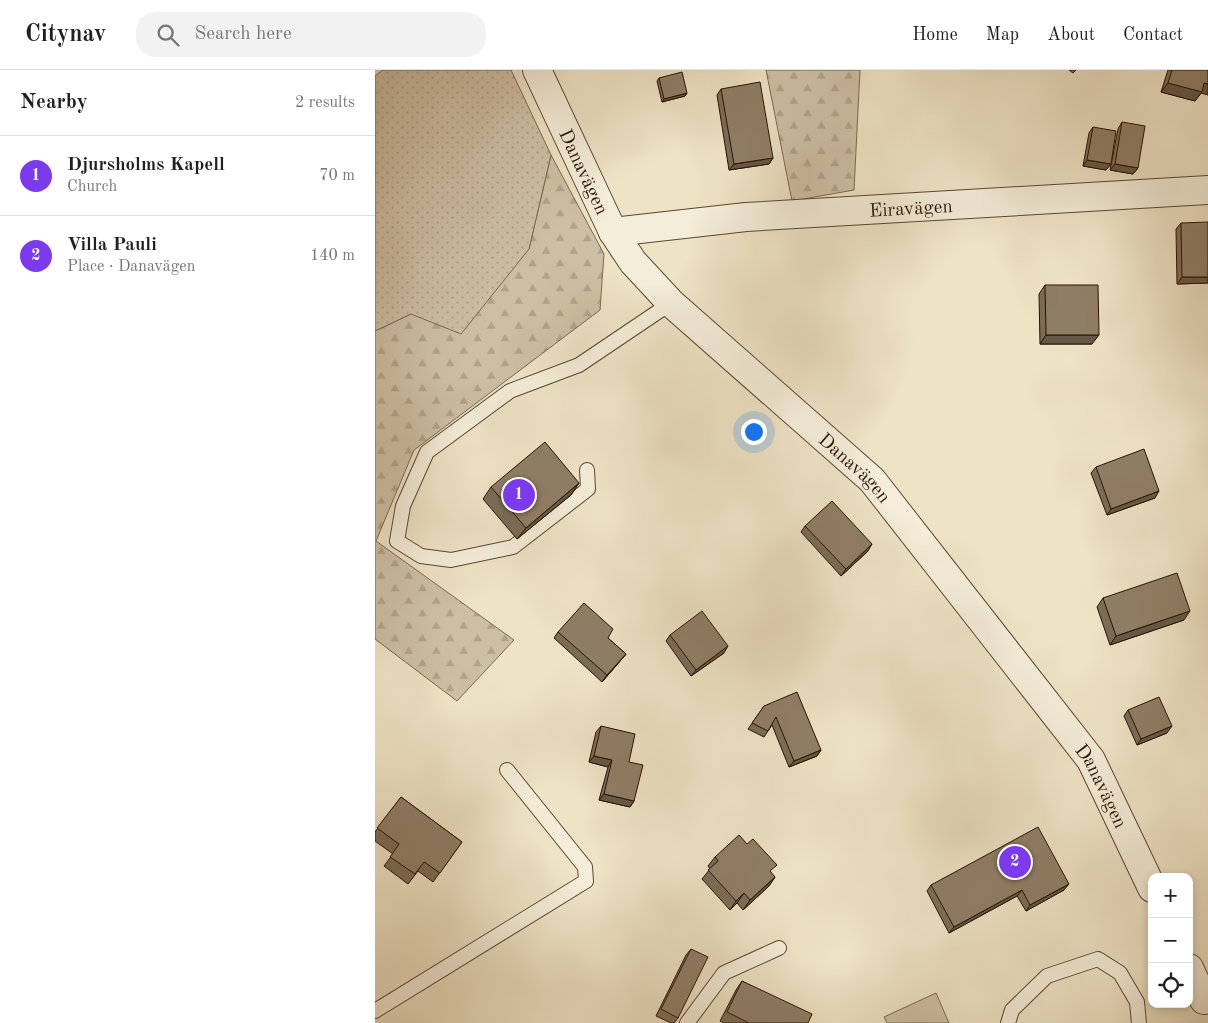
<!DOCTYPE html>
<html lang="en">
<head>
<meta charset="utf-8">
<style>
  :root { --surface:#fff; --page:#f2f2f2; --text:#202124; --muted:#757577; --line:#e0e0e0; --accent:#7c3aed }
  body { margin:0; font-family:"Old Standard TT",serif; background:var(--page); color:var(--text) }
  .controls { position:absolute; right:15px; bottom:15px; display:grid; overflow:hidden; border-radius:10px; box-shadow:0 2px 8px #0003 }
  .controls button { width:45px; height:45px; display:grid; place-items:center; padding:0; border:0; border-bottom:1px solid var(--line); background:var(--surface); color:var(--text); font:25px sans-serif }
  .you { position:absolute; left:378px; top:361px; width:18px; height:18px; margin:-12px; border:4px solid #fff; border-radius:50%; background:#1a73e8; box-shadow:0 0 0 8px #1a73e833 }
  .badge { display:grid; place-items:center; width:32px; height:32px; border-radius:50%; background:var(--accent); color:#fff; font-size:16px; font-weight:700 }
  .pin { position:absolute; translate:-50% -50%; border:2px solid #fff; box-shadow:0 1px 5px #0006 }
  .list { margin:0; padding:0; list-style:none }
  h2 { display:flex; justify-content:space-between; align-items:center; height:65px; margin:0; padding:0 20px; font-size:21px }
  h2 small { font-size:16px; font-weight:400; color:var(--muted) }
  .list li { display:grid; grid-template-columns:32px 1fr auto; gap:15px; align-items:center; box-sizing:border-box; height:80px; padding:0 20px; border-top:1px solid var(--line) }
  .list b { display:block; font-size:19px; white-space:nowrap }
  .list p { margin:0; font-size:16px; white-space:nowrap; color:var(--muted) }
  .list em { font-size:16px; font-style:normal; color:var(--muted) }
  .icon { flex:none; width:28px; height:28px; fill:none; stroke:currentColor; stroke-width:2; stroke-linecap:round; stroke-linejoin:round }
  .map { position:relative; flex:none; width:833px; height:953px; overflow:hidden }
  header { display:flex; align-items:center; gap:30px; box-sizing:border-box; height:70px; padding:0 25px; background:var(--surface); border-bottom:1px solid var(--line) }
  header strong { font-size:24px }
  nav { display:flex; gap:28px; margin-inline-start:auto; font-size:18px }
  .search { width:350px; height:45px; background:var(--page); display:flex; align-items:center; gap:12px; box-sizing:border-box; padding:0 18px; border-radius:20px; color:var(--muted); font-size:19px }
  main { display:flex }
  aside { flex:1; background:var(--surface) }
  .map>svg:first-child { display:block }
  .forest { fill:url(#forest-firs); stroke:#7b6852 }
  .park { fill:url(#park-dots); stroke:#7b6852 }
  .pitch { fill:#cdbfa4; stroke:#7b6852 }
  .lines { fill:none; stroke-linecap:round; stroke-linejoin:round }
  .lane-casing { stroke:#5a4631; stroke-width:16 }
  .street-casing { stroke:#5a4631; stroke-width:30 }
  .lane { stroke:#f4edd9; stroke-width:14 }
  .street { stroke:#f4edd9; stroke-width:28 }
  .wall { fill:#7b6c58; stroke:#291100 }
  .shaded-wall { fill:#645847; stroke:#291100 }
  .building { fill:#8f7e66; stroke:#291100 }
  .labels { text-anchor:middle; stroke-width:4.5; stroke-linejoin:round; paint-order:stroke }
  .street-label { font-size:19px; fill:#291100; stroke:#f4edd9 }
</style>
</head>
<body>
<header>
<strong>Citynav</strong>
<div class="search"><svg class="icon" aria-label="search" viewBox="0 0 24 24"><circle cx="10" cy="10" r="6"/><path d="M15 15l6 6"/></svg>Search here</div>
<nav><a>Home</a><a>Map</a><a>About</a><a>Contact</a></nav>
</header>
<main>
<aside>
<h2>Nearby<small>2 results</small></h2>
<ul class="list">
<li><span class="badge">1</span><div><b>Djursholms Kapell</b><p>Church</p></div><em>70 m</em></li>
<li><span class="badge">2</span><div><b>Villa Pauli</b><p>Place · Danavägen</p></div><em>140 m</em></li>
</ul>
</aside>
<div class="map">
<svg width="833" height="953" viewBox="0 0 833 953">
  <defs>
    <pattern id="forest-firs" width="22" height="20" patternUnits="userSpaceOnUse" patternTransform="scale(1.25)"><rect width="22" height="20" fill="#cdbfa4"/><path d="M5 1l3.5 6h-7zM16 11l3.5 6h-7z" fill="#b0a38b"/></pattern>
    <pattern id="park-dots" width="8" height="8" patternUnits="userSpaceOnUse" patternTransform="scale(1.25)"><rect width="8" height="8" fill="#cdbfa4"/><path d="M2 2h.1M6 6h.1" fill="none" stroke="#b0a38b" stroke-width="1.8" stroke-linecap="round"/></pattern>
  </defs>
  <rect width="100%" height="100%" fill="#eee3c5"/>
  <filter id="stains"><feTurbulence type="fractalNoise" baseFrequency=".004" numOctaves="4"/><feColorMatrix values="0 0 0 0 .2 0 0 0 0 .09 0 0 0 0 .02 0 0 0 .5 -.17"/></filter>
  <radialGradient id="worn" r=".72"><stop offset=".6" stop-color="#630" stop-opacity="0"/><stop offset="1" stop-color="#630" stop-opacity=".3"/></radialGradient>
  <path class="forest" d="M 391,0 L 485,0 L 479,120 L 417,131 Z
    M 176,85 L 229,184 L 225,240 L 39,380 L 1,471 L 139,570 L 82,631 L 0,569 L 0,261 L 36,244 L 154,179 Z"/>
  <path class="park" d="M 8,0 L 136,0 L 176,85 L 154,179 L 86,264 L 36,244 L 0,261 L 0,6 Z"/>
  <path class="pitch" d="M 561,923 L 574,953 L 512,953 L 509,947 Z"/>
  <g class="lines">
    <defs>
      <path id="lane" d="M 212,400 L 213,419 L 138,477 L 76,490 L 46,486 L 22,471 L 28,436 L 52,382 L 135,321 L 204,295 L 296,233
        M 0,941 L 211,811 L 210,797 L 132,700
        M 312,953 L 349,903 L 404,878
        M 633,953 L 637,940 L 672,906 L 723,889 L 745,903 L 762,932 L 764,953"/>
      <g id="street">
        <path id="s1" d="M 162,0 L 238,162 L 258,192 L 296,233 L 497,410 L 716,690 L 777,818"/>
        <path id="s2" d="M 238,162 L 371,147 L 833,120"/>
        <path d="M 814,898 L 829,930"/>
      </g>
    </defs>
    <use href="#lane" class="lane-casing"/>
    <use href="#street" class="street-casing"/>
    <use href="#lane" class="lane"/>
    <use href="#street" class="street"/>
  </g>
  <path class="wall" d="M 694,0 L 701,0 L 698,3 Z
    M 793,0 L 833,0 L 826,23 L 820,31 L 786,22 Z
    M 284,8 L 312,23 L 310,26 L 287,32 L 282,11 Z
    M 346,19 L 398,88 L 394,94 L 354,100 L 342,25 Z
    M 747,52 L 763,98 L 758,104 L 735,100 L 743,59 Z
    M 718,57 L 736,94 L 731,100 L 708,96 L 714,63 Z
    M 806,153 L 833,213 L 802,214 L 801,159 Z
    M 670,215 L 717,274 L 665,274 L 664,224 Z
    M 721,397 L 780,428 L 732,445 L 716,403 Z
    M 204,413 L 196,425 L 142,469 L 108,429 L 116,417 Z
    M 430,456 L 493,481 L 466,506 L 426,462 Z
    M 728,528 L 809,550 L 735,575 L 722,537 Z
    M 183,562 L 233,568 L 251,584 L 246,590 L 227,612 L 179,568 Z
    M 295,565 L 349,583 L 316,606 L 291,571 Z
    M 389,636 L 446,680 L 442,686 L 414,697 L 397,655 L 389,667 L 373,659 Z
    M 753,640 L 792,663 L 762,675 L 749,646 Z
    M 226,656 L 254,692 L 259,731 L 255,737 L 224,730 L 233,697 L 214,692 L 221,662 Z
    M 26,727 L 87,772 L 58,812 L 43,801 L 33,814 L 9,796 L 18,784 L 0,771 L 0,762 Z
    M 340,787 L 396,803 L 400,807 L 394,816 L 368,840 L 362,833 L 355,840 L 327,809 L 335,799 L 333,796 Z
    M 556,815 L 689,820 L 651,841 L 642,826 L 574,863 L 552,821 Z
    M 316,879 L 303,948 L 299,953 L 296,953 L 281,946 L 311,885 Z
    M 367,911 L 433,953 L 349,953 L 345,951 L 361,920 Z"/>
  <path class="shaded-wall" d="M 793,13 L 829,13 L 833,14 L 833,25 L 826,23 L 820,31 L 786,22 Z
    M 312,23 L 310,26 L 287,32 L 289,29 Z
    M 398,88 L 394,94 L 354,100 L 359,94 Z
    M 712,90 L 736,94 L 731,100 L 708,96 Z
    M 740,94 L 763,98 L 758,104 L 735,100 Z
    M 807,207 L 833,207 L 833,213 L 802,214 Z
    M 671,265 L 724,265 L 717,274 L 665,274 Z
    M 204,413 L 196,425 L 142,469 L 151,458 Z
    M 784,421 L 780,428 L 732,445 L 736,439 Z
    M 497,474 L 493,481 L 466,506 L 471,499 Z
    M 815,541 L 809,550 L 735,575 L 741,566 Z
    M 353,576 L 349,583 L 316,606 L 321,600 Z
    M 251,584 L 246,590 L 227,612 L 232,605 Z
    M 797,656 L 792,663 L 762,675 L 766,669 Z
    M 446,680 L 442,686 L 414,697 L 419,691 Z
    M 219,686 L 237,690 L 233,697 L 214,692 Z
    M 229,724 L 259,731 L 255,737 L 224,730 Z
    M 400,807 L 394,816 L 368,840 L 375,830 Z
    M 694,814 L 689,820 L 651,841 L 655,835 Z
    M 647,820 L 642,826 L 574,863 L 579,857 Z
    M 369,823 L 362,833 L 355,840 L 361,831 Z"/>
  <path class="building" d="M 797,0 L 833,0 L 833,14 L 829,13 L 827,22 L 793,13 Z
    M 307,2 L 312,23 L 289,29 L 284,8 Z
    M 385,12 L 398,88 L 359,94 L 346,19 Z
    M 747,52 L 770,56 L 763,98 L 740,94 Z
    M 718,57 L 741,61 L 736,94 L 712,90 Z
    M 833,152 L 833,207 L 807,207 L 806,153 Z
    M 670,215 L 723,215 L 724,265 L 671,265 Z
    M 170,372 L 204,413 L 151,458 L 116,417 Z
    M 769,379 L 784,421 L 736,439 L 721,397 Z
    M 457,431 L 497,474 L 471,499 L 430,456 Z
    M 802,503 L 815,541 L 741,566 L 728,528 Z
    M 209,533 L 238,559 L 233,568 L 251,584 L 232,605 L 183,562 Z
    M 327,541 L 353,576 L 321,600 L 295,565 Z
    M 422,622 L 446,680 L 419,691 L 401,647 L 393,661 L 377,653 L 389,636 Z
    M 784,627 L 797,656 L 766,669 L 753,640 Z
    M 226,656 L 260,664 L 254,692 L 268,695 L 259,731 L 229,724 L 237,690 L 219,686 Z
    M 26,727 L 87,772 L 65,803 L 49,792 L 40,804 L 15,787 L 24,774 L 2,758 Z
    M 663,757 L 694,814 L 655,835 L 647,820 L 579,857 L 556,815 Z
    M 364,765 L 372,774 L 378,769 L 402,795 L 395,801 L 400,807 L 375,830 L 369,823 L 361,831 L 333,800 L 343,791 L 340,787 Z
    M 316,879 L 333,887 L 303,948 L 286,939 Z
    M 367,911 L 437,944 L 433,953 L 374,953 L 352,942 Z"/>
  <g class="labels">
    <g class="street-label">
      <text dy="7" stroke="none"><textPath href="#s1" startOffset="112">Danavägen</textPath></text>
      <text dy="7" stroke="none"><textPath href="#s2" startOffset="299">Eiravägen</textPath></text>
      <text dy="7" stroke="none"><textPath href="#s1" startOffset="518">Danavägen</textPath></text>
      <text dy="7" stroke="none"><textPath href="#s1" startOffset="922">Danavägen</textPath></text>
    </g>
  </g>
  <rect width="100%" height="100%" filter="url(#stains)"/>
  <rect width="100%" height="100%" fill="url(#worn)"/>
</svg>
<div class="controls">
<button>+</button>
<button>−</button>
<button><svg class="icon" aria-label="locate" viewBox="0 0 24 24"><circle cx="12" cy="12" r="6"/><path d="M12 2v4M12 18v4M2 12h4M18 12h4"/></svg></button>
</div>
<div class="you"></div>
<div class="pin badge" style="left:144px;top:425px">1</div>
<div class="pin badge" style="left:640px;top:792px">2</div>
</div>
</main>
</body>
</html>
